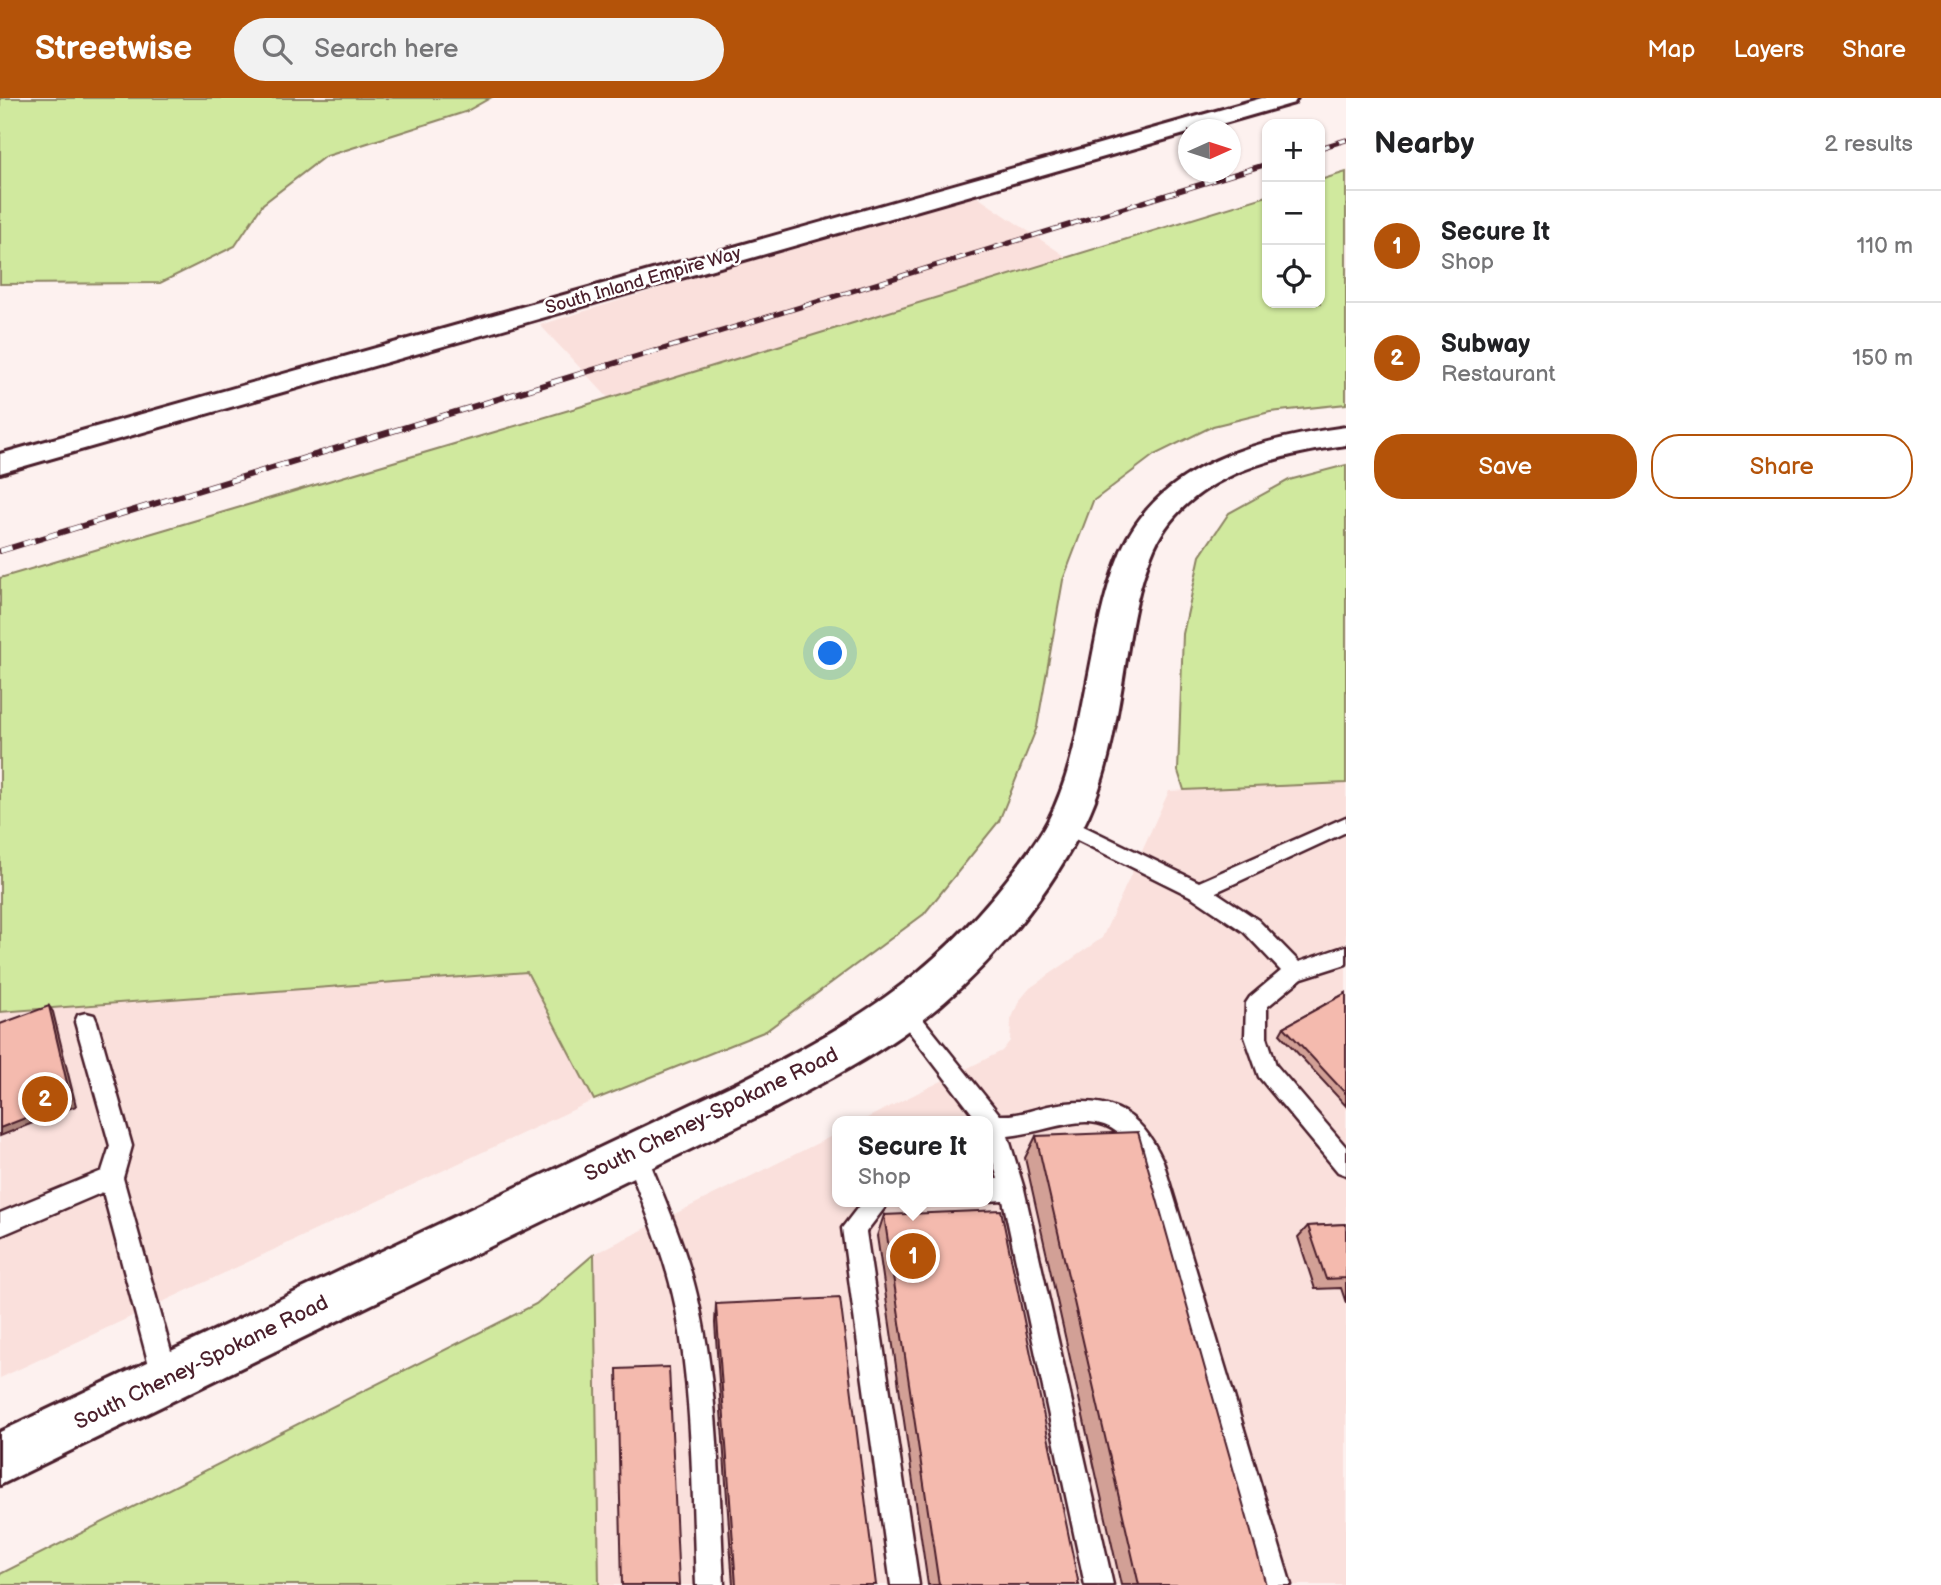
<!DOCTYPE html>
<html lang="en">
<head>
<meta charset="utf-8">
<style>
  :root { --surface:#fff; --page:#f2f2f2; --text:#202124; --muted:#757577; --line:#e0e0e0; --accent:#b45309 }
  body { margin:0; font-family:"Balsamiq Sans",sans-serif; background:var(--page); color:var(--text) }
  .controls { position:absolute; right:21px; top:21px; display:grid; overflow:hidden; border-radius:14px; box-shadow:0 2px 5px #0004 }
  .controls button { width:63px; height:63px; display:grid; place-items:center; padding:0; border:0; border-bottom:2px solid var(--line); background:var(--surface); color:var(--text); font:35px sans-serif }
  .compass { position:absolute; left:1178px; top:21px; width:63px; height:63px; border-radius:50%; background:var(--surface); box-shadow:0 2px 5px #0004; rotate:87deg }
  .you { position:absolute; left:831px; top:556px; width:24px; height:24px; margin:-18px; border:5px solid #fff; border-radius:50%; background:#1a73e8; box-shadow:0 0 0 10px #1a73e833 }
  .badge { display:grid; place-items:center; width:46px; height:46px; border-radius:50%; background:var(--accent); color:#fff; font-size:23px; font-weight:700 }
  .pin { position:absolute; translate:-50% -50%; border:4px solid #fff; box-shadow:0 2px 7px #0006 }
  .popup { position:absolute; left:832px; top:1018px; width:161px; height:91px; box-sizing:border-box; display:grid; place-content:center; border-radius:14px; background:var(--surface); filter:drop-shadow(0 2px 5px #0005); font-size:23px; white-space:nowrap; color:var(--muted) }
  .popup b { font-size:26px; color:var(--text) }
  .popup::after { content:''; position:absolute; left:50%; top:100%; margin-left:-14px; border:14px solid transparent; border-top-color:var(--surface) }
  .list { margin:0; padding:0; list-style:none }
  h2 { display:flex; justify-content:space-between; align-items:center; height:91px; margin:0; padding:0 28px; font-size:30px }
  h2 small { font-size:23px; font-weight:400; color:var(--muted) }
  .list li { display:grid; grid-template-columns:46px 1fr auto; gap:21px; align-items:center; box-sizing:border-box; height:112px; padding:0 28px; border-top:2px solid var(--line) }
  .list b { display:block; font-size:26px; white-space:nowrap }
  .list p { margin:0; font-size:23px; white-space:nowrap; color:var(--muted) }
  .list em { font-size:23px; font-style:normal; color:var(--muted) }
  .actions { display:flex; gap:14px; padding:21px 28px }
  .actions a { flex:1; padding:16px 0; border:2px solid var(--accent); border-radius:28px; text-align:center; font-size:24px; color:var(--accent) }
  .actions .main { background:var(--accent); color:#fff }
  .icon { flex:none; width:38px; height:38px; fill:none; stroke:currentColor; stroke-width:2; stroke-linecap:round; stroke-linejoin:round }
  .map { position:relative; flex:none; width:1346px; height:1487px; overflow:hidden }
  header { display:flex; align-items:center; gap:42px; box-sizing:border-box; height:98px; padding:0 35px; background:var(--accent); color:#fff }
  header strong { font-size:33px }
  nav { display:flex; gap:38px; margin-inline-start:auto; font-size:24px }
  .search { width:490px; height:63px; background:var(--page); display:flex; align-items:center; gap:18px; box-sizing:border-box; padding:0 24px; border-radius:38px; color:var(--muted); font-size:26px }
  main { display:flex }
  aside { flex:1; background:var(--surface) }
  .map>svg:first-child { display:block }
  .built { fill:#fae0dc }
  .green { fill:#d0e99e; stroke:#8d8464; stroke-width:2 }
  .lines { fill:none; stroke-linecap:round; stroke-linejoin:round }
  .service-casing { stroke:#4a1f2b; stroke-width:5 }
  .minor-casing { stroke:#4a1f2b; stroke-width:6 }
  .secondary-casing { stroke:#4a1f2b; stroke-width:6 }
  .service { fill:#fff; fill-rule:evenodd }
  .minor { fill:#fff; fill-rule:evenodd }
  .secondary { fill:#fff; fill-rule:evenodd }
  .rail-far1-casing { stroke:#4a1f2b; stroke-width:5 }
  .rail-casing { stroke:#4a1f2b; stroke-width:6 }
  .rail-far1 { stroke:#fff; stroke-width:3.5; stroke-dasharray:10; stroke-linecap:butt }
  .rail { stroke:#fff; stroke-width:4.5; stroke-dasharray:12; stroke-linecap:butt }
  .wall { fill:#d2a096; stroke:#4a1f2b; stroke-width:2 }
  .shaded-wall { fill:#ab827a; stroke:#4a1f2b; stroke-width:2 }
  .building { fill:#f4baae; stroke:#4a1f2b; stroke-width:2 }
  .labels { text-anchor:middle; stroke-width:5; stroke-linejoin:round; paint-order:stroke }
  .far-street-label { font-size:18px; fill:#4a1f2b; stroke:#fff }
  .street-label { font-size:21px; fill:#4a1f2b; stroke:#fff }
</style>
</head>
<body>
<header>
<strong>Streetwise</strong>
<div class="search"><svg class="icon" aria-label="search" viewBox="0 0 24 24"><circle cx="10" cy="10" r="6"/><path d="M15 15l6 6"/></svg>Search here</div>
<nav><a>Map</a><a>Layers</a><a>Share</a></nav>
</header>
<main>
<div class="map">
<svg width="1346" height="1487" viewBox="0 0 1346 1487">
  <rect width="100%" height="100%" fill="#fdf1ef"/>
  <filter id="ink" filterUnits="userSpaceOnUse"><feTurbulence type="fractalNoise" baseFrequency=".0143" numOctaves="2"/><feDisplacementMap in="SourceGraphic" scale="14" xChannelSelector="R" yChannelSelector="G"/><feConvolveMatrix kernelMatrix="1 2 1 2 8 2 1 2 1" color-interpolation-filters="sRGB"/></filter>
  <g filter="url(#ink)">
    <path class="built" d="M 970,94 L 1077,166 L 627,320 L 540,227 Z
      M 1346,685 L 1346,1487 L 599,1487 L 594,1156 L 838,1035 L 838,1104 L 988,1104 L 988,1023 L 861,1023 L 1002,953 L 1010,943 L 1011,922 L 1019,903 L 1030,890 L 1102,840 L 1169,693 Z
      M 528,874 L 594,1002 L 0,1280 L 0,914 Z"/>
    <path class="green" d="M 0,0 L 490,0 L 465,14 L 324,59 L 263,106 L 235,148 L 160,185 L 0,186 Z
      M 1346,74 L 1346,306 L 1270,314 L 1213,328 L 1154,357 L 1093,403 L 1063,482 L 1037,629 L 999,723 L 924,816 L 766,933 L 594,1002 L 527,874 L 0,914 L 0,480 L 576,310 L 1267,98 L 1267,205 L 1320,205 L 1320,82 Z
      M 1346,367 L 1346,685 L 1184,692 L 1178,673 L 1183,536 L 1200,458 L 1229,415 L 1289,382 Z
      M 594,1156 L 599,1487 L 0,1487 L 0,1476 L 536,1206 Z"/>
    <g class="lines">
      <defs>
        <path id="service" d="M 1346,719 L 1346,734 L 1216,794 L 1258,822 L 1299,864 L 1346,848 L 1346,866 L 1302,880 L 1267,909 L 1267,939 L 1276,967 L 1346,1049 L 1346,1077 L 1338,1074 L 1259,979 L 1245,939 L 1246,905 L 1250,899 L 1281,873 L 1244,834 L 1192,799 L 1057,732 L 1054,727 L 1057,722 L 1064,720 L 1071,722 L 1199,784 Z
          M 904,903 L 911,906 L 1000,1017 C 1017,1018 1032,1012 1048,1008 C 1105,996 1139,1009 1163,1063 L 1291,1487 L 1263,1487 L 1141,1065 C 1106,998 1065,1032 1008,1038 L 1024,1091 L 1113,1487 L 1085,1487 L 1003,1102 L 988,1103 L 988,1081 L 998,1081 L 988,1047 L 988,1023 L 978,1023 L 897,918 L 893,912 L 897,906 Z
          M 86,915 L 94,917 L 97,924 L 132,1048 L 123,1080 L 179,1282 L 175,1291 L 166,1295 L 157,1291 L 153,1282 L 103,1094 L 0,1138 L 0,1115 L 102,1073 L 110,1048 L 75,924 L 78,917 Z
          M 635,1044 L 643,1048 L 646,1055 C 666,1104 688,1154 699,1206 C 719,1298 719,1393 724,1487 L 696,1487 C 692,1394 693,1298 675,1206 C 664,1154 642,1104 624,1055 L 627,1048 Z
          M 862,1104 L 889,1104 L 866,1134 L 919,1487 L 891,1487 L 842,1130 Z"/>
        <path id="minor" d="M 1262,0 L 1297,0 L 1294,5 L 1200,32 L 1188,32 L 1188,35 L 0,375 L 0,356 Z"/>
        <path id="secondary" d="M 1346,329 L 1346,347 C 1275,357 1187,378 1154,450 C 1132,500 1128,557 1118,610 C 1111,651 1102,693 1082,731 C 1041,810 976,885 903,936 C 862,965 818,987 775,1010 L 0,1387 L 0,1334 L 743,982 C 852,926 928,882 1006,783 C 1021,764 1037,744 1048,723 C 1070,680 1078,632 1087,586 C 1096,541 1103,495 1121,453 C 1160,365 1259,341 1346,329 Z"/>
      </defs>
      <use href="#service" class="service-casing"/>
      <use href="#minor" class="minor-casing"/>
      <use href="#secondary" class="secondary-casing"/>
      <use href="#service" class="service"/>
      <use href="#minor" class="minor"/>
      <use href="#secondary" class="secondary"/>
      <defs>
        <path id="rail-far1" d="M 1320,50 L 1346,42
          M 650,255 L 1267,66"/>
        <path id="rail" d="M 0,453 L 655,253"/>
      </defs>
      <use href="#rail-far1" class="rail-far1-casing"/>
      <use href="#rail" class="rail-casing"/>
      <use href="#rail-far1" class="rail-far1"/>
      <use href="#rail" class="rail"/>
    </g>
    <path class="wall" d="M 1346,895 L 1346,1008 L 1280,936 L 1284,929 Z
      M 1036,1038 L 1266,1487 L 1121,1487 L 1025,1060 Z
      M 884,1117 L 1079,1487 L 928,1487 L 877,1138 Z
      M 1346,1126 L 1346,1205 L 1341,1190 L 1315,1191 L 1298,1139 L 1308,1128 Z
      M 716,1206 L 876,1487 L 733,1487 L 715,1225 Z"/>
    <path class="shaded-wall" d="M 49,908 L 53,914 L 76,1008 L 0,1038 L 0,1030 Z"/>
    <path class="building" d="M 1346,895 L 1346,996 L 1284,929 Z
      M 49,908 L 71,1002 L 0,1030 L 0,926 Z
      M 1138,1034 L 1266,1487 L 1139,1487 L 1036,1038 Z
      M 1001,1112 L 1079,1487 L 939,1487 L 884,1117 Z
      M 1346,1126 L 1346,1180 L 1326,1181 L 1308,1128 Z
      M 840,1200 L 876,1487 L 736,1487 L 716,1206 Z
      M 669,1269 L 679,1487 L 622,1487 L 617,1271 Z"/>
  </g>
  <g class="labels">
    <g class="far-street-label">
      <text transform="translate(643 182) rotate(-16)" y="6">South Inland Empire Way</text>
    </g>
    <g class="street-label">
      <text transform="translate(711 1016) rotate(-26)" y="7">South Cheney-Spokane Road</text>
      <text transform="translate(201 1264) rotate(-26)" y="7">South Cheney-Spokane Road</text>
    </g>
  </g>
</svg>
<div class="controls">
<button>+</button>
<button>−</button>
<button><svg class="icon" aria-label="locate" viewBox="0 0 24 24"><circle cx="12" cy="12" r="6"/><path d="M12 2v4M12 18v4M2 12h4M18 12h4"/></svg></button>
</div>
<svg class="compass" viewBox="-18 -18 36 36"><path d="M0-13l5 13h-10z" fill="#e53935"/><path d="M0 13l5-13h-10z" fill="#757577"/></svg>
<div class="you"></div>
<div class="pin badge" style="left:913px;top:1158px">1</div>
<div class="popup"><b>Secure It</b>Shop</div>
<div class="pin badge" style="left:45px;top:1001px">2</div>
</div>
<aside>
<h2>Nearby<small>2 results</small></h2>
<ul class="list">
<li><span class="badge">1</span><div><b>Secure It</b><p>Shop</p></div><em>110 m</em></li>
<li><span class="badge">2</span><div><b>Subway</b><p>Restaurant</p></div><em>150 m</em></li>
</ul>
<div class="actions"><a class="main">Save</a><a>Share</a></div>
</aside>
</main>
</body>
</html>
